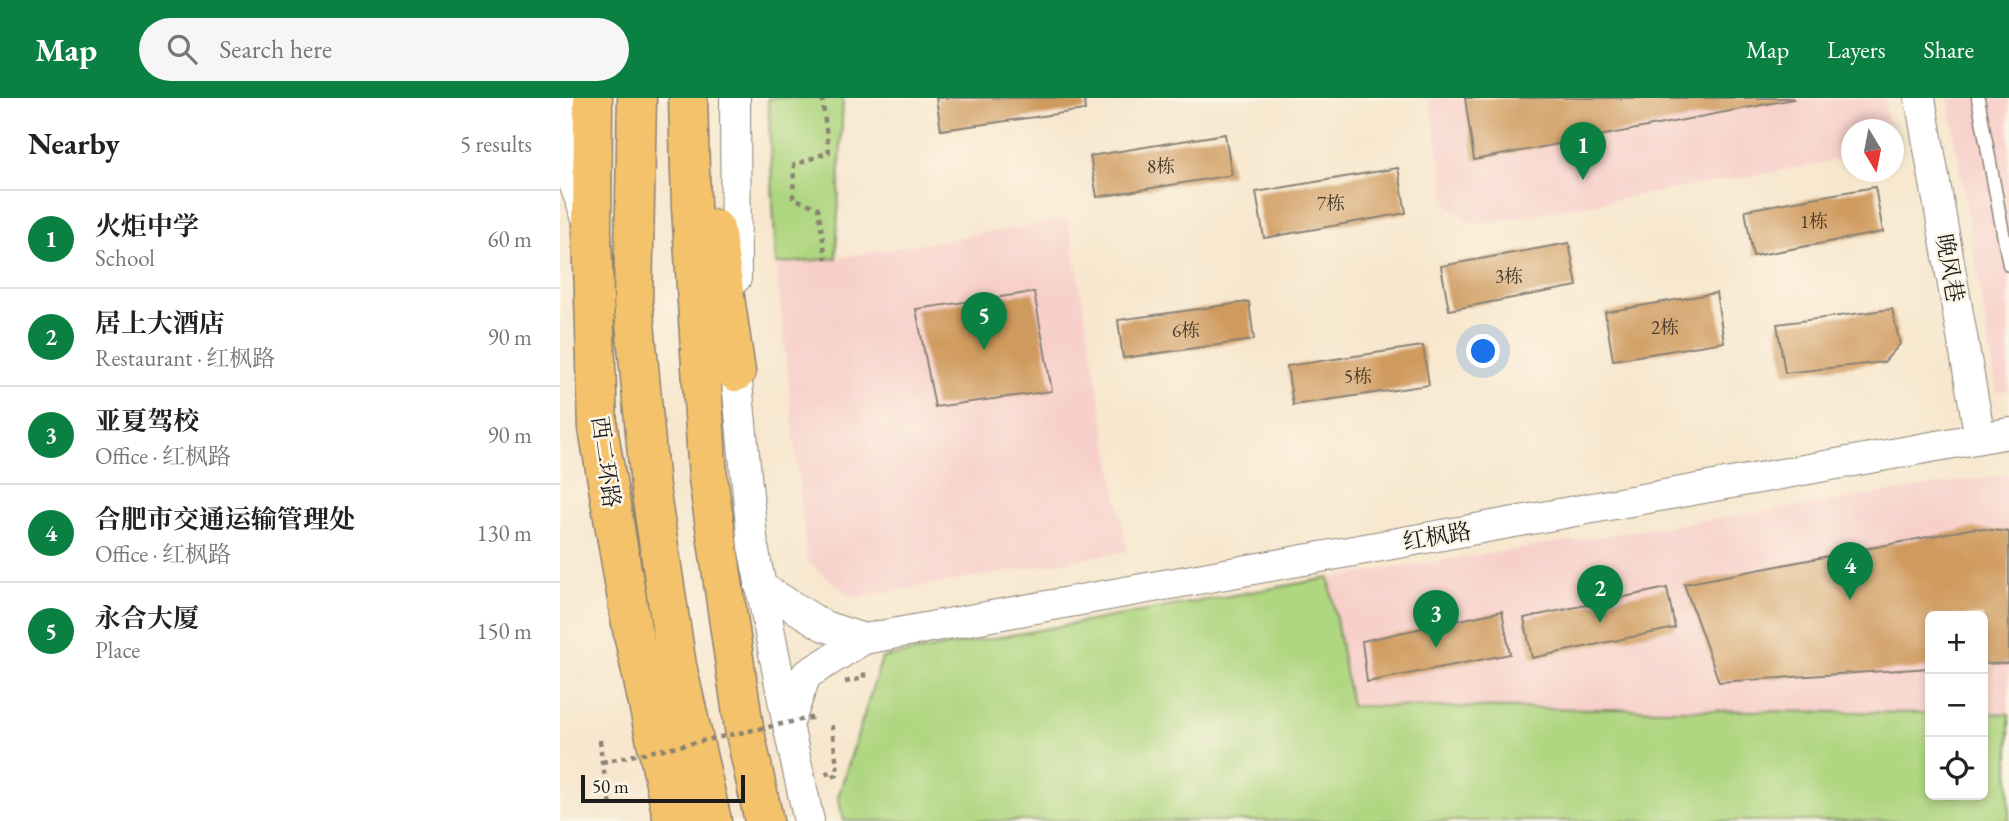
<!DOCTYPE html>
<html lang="en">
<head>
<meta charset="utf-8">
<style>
  :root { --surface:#fff; --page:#f6f6f6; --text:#222; --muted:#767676; --line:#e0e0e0; --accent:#0b8043 }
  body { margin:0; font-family:"EB Garamond","Noto Serif SC",serif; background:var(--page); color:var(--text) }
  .controls { position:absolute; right:21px; bottom:21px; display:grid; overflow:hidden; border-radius:10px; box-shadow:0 4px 10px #0003 }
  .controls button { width:63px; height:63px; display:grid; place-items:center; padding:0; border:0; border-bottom:2px solid var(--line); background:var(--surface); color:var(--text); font:35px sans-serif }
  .compass { position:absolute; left:1281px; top:21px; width:63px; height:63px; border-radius:50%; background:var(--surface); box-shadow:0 4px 10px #0003; rotate:170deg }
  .scale { position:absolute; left:21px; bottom:18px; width:164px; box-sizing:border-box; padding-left:7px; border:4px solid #1c1c1c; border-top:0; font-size:19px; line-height:24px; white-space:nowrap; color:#1c1c1c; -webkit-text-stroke:5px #fcf5e5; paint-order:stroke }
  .you { position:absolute; left:924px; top:254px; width:24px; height:24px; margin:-18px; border:5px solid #fff; border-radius:50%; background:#1a73e8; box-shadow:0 0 0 10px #1a73e833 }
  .badge { display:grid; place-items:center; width:46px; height:46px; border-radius:50%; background:var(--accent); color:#fff; font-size:23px; font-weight:700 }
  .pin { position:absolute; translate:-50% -58px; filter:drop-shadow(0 2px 4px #0008) }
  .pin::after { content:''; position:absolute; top:37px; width:24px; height:21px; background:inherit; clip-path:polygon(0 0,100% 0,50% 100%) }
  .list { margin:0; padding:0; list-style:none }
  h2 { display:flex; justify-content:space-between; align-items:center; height:91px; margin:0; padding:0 28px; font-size:30px }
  h2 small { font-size:23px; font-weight:400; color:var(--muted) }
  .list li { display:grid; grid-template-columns:46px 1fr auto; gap:21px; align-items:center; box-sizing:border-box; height:98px; padding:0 28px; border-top:2px solid var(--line) }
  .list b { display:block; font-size:26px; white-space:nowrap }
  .list p { margin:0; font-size:23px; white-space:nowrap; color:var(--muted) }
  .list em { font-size:23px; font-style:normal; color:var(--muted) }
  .icon { flex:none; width:38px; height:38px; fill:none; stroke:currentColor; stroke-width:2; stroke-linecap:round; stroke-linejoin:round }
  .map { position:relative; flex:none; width:1449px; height:723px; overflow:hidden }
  header { display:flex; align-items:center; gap:42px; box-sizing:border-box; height:98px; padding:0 35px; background:var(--accent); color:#fff }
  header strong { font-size:33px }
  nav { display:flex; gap:38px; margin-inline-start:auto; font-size:24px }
  .search { width:490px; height:63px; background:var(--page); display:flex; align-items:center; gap:18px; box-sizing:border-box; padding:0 24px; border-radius:38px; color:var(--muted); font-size:26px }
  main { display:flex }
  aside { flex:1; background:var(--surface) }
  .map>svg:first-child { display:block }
  .built { fill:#f7d0ca }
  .green { fill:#afd680; stroke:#66794e; stroke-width:2 }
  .building { fill:#cf9a5d }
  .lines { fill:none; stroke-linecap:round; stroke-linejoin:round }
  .service-casing { stroke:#8a8275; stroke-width:15 }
  .tertiary-casing { stroke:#8a8275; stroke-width:32 }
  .trunk-casing { stroke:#8a8275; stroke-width:41 }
  .path { stroke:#8a8275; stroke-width:4.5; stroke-dasharray:5 5; stroke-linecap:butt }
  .service { stroke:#fff; stroke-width:12 }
  .tertiary { stroke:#fff; stroke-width:30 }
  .trunk { stroke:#f4c26a; stroke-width:38 }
  .path-bridge { stroke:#8a8275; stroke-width:4.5; stroke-dasharray:5 5; stroke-linecap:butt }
  .labels { text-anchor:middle; stroke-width:5; stroke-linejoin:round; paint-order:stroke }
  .number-label { font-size:19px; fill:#493c2c }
  .street-label { font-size:23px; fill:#1c1c1c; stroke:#fcf5e5 }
</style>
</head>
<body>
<header>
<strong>Map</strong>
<div class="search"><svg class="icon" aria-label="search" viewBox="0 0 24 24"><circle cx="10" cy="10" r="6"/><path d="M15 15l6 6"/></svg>Search here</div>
<nav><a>Map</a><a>Layers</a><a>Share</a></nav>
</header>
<main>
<aside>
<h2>Nearby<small>5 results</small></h2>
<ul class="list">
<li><span class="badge">1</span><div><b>火炬中学</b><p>School</p></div><em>60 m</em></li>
<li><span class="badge">2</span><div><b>居上大酒店</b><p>Restaurant · 红枫路</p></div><em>90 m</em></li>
<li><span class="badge">3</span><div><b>亚夏驾校</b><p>Office · 红枫路</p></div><em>90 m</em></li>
<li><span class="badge">4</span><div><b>合肥市交通运输管理处</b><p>Office · 红枫路</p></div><em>130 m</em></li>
<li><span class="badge">5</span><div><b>永合大厦</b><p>Place</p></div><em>150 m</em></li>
</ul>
</aside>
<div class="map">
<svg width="1449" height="723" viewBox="0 0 1449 723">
  <rect width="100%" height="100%" fill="#fcf5e5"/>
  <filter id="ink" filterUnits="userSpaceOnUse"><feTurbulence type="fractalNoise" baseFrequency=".0143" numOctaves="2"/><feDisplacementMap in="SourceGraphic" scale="14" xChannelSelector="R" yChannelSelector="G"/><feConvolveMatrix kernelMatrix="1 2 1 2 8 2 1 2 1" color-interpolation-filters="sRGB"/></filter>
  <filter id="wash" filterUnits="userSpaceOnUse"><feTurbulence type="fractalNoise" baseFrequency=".00686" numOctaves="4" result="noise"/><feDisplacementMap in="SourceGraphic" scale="28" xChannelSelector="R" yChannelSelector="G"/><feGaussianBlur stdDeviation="1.57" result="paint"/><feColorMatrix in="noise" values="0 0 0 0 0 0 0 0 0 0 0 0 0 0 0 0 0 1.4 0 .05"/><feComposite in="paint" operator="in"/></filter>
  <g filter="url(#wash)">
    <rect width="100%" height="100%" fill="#f7e7ce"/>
    <path class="built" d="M 869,0 L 1324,0 L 1329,31 L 1292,32 L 1291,60 L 913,127 L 887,105 Z
      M 1388,0 L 1449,0 L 1449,292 L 1437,294 Z
      M 508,121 L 567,453 L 292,500 L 247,463 L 216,166 L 276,160 Z
      M 1449,376 L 1449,616 L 1423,615 L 1423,518 L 1370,518 L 1370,615 L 790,608 L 769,480 Z"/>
    <path class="green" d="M 208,0 L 283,0 L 276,160 L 216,166 Z
      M 769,480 L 791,608 L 1370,615 L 1370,697 L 1423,697 L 1423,615 L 1449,616 L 1449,723 L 284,723 L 278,699 L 322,560 Z"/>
    <g id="blocks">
      <path class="building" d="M 376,0 L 524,0 L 525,12 L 381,32 Z
        M 905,0 L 1232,0 L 1233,1 L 914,62 Z
        M 665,36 L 672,77 L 537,99 L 530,58 Z
        M 838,70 L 846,115 L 704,140 L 696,94 Z
        M 1315,89 L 1323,134 L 1193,158 L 1185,112 Z
        M 1009,145 L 1017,188 L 889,212 L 881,168 Z
        M 474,194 L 492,293 L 375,309 L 356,211 Z
        M 1156,195 L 1164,244 L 1053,262 L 1045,214 Z
        M 689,204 L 694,242 L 563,260 L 558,222 Z
        M 1332,211 L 1340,246 L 1324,264 L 1225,275 L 1217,226 Z
        M 863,248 L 869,287 L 733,307 L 727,268 Z
        M 1414,430 L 1449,434 L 1449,565 L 1423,566 L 1423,518 L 1370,518 L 1370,570 L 1159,584 L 1124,486 Z
        M 1107,490 L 1115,530 L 972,560 L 964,520 Z
        M 942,513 L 950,556 L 807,584 L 802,543 Z"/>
    </g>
  </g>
  <g filter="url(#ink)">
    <use href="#blocks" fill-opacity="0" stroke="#8a8275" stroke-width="2"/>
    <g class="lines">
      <defs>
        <path id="service" d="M 1418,0 L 1449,167"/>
        <path id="tertiary" d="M 12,0 L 12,80 L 27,120
          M 175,0 L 176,180
          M 1360,0 L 1420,340
          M 176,254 L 176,274 L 193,448 L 228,627 L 249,723
          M 200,488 L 264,528 L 304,541
          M 228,627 L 246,577 L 304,541 L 1449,335"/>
        <path id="trunk" d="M 33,0 L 32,134 L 38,330 L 72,531 L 113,723
          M 77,0 L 73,203 L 90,389 L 117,568 L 152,723
          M 128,0 L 131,109 L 148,380 L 184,630 L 204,723
          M 155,131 L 176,274"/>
      </defs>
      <use href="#service" class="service-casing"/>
      <use href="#tertiary" class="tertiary-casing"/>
      <use href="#trunk" class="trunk-casing"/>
      <path class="path" d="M 262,0 L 269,54 L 234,67 L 233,100 L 258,110 L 266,161
        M 285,584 L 304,580 L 304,570
        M 40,642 L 42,664 L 51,707
        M 266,673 L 270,679 L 277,677 L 278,674 L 271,623"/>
      <use href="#service" class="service"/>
      <use href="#tertiary" class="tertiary"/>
      <use href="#trunk" class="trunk"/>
      <path class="path-bridge" d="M 42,664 L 255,619"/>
    </g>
  </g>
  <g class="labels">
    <g class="number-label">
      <text x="601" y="75">8栋</text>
      <text x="771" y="112">7栋</text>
      <text x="1254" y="130">1栋</text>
      <text x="949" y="185">3栋</text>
      <text x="1105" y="236">2栋</text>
      <text x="626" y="239">6栋</text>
      <text x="798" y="285">5栋</text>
    </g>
    <g class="street-label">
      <text transform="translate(1390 170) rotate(80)" y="8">晚风巷</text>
      <text transform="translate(46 364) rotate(82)" y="8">西二环路</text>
      <text transform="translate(877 438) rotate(-10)" y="8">红枫路</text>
    </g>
  </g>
</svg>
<div class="controls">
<button>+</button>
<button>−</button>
<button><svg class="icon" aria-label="locate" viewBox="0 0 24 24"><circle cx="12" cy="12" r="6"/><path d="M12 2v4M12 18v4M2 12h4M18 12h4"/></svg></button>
</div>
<svg class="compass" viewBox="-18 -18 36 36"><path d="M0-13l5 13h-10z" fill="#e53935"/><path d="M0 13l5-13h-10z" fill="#767676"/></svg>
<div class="scale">50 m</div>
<div class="you"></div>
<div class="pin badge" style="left:1023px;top:82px">1</div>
<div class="pin badge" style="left:1040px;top:525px">2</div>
<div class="pin badge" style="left:876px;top:550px">3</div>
<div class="pin badge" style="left:1290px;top:502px">4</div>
<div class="pin badge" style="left:424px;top:252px">5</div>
</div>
</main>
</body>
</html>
